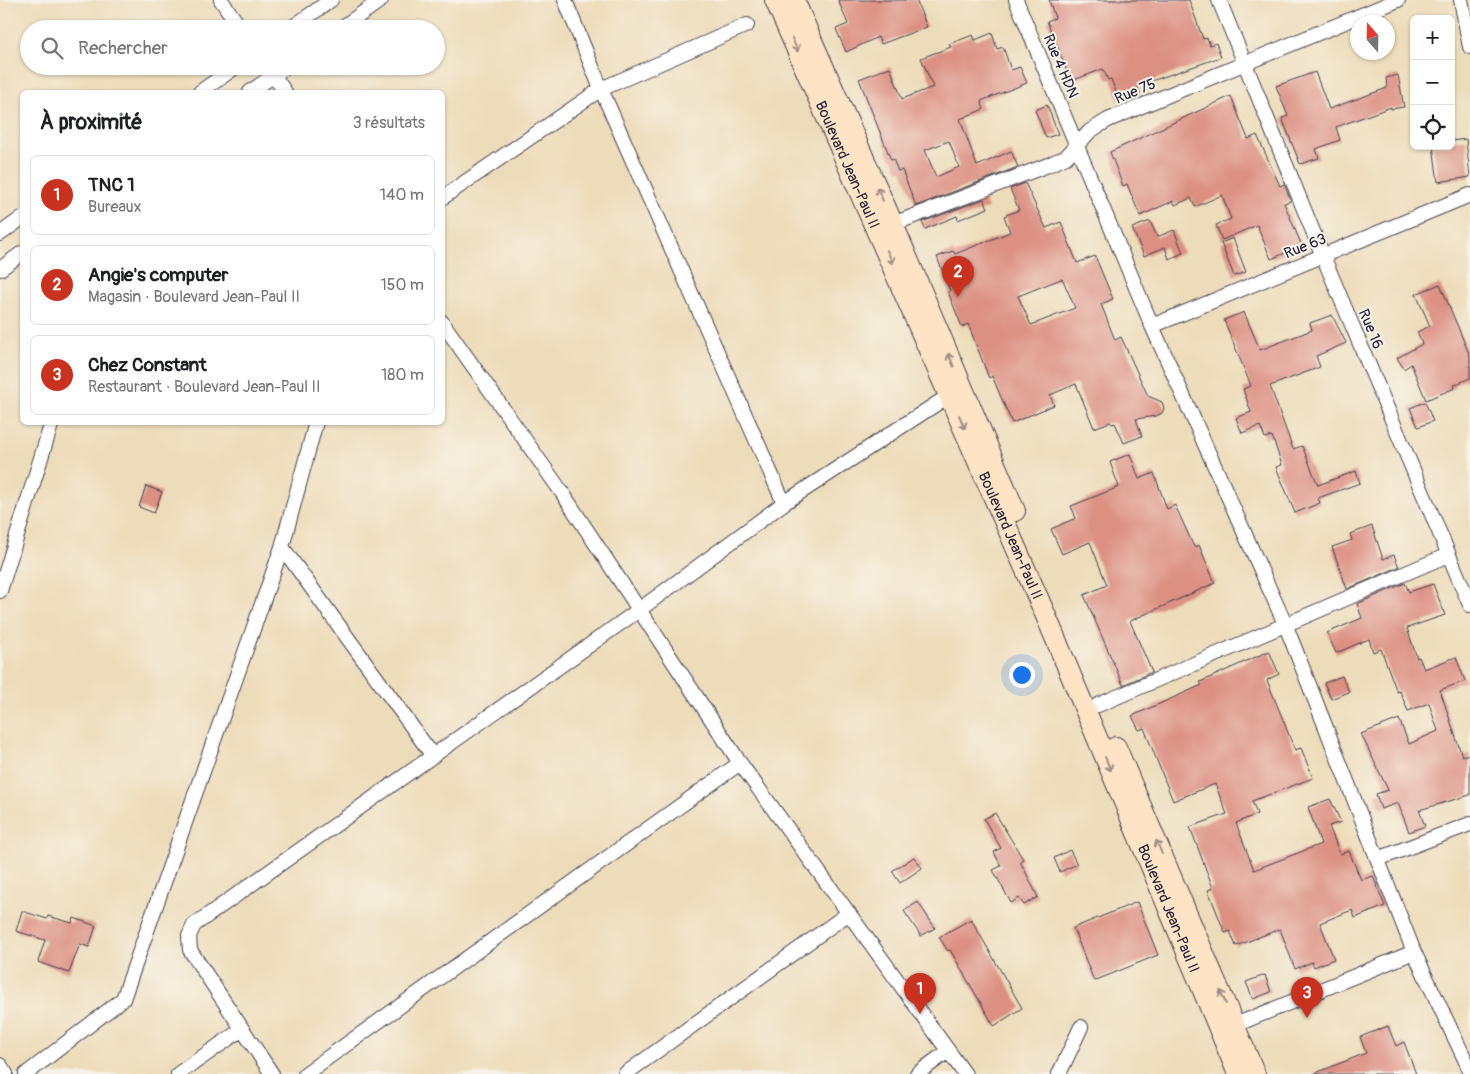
<!DOCTYPE html>
<html lang="fr">
<head>
<meta charset="utf-8">
<style>
  :root { --surface:#fff; --page:#f2f2f2; --text:#202124; --muted:#757577; --line:#e0e0e0; --accent:#c8321e }
  body { margin:0; font-family:Pangolin,sans-serif; background:var(--page); color:var(--text) }
  .controls { position:absolute; right:15px; top:15px; display:grid; overflow:hidden; border-radius:8px; box-shadow:0 1px 4px #0004 }
  .controls button { width:45px; height:45px; display:grid; place-items:center; padding:0; border:0; border-bottom:1px solid var(--line); background:var(--surface); color:var(--text); font:25px sans-serif }
  .compass { position:absolute; left:1350px; top:15px; width:45px; height:45px; border-radius:50%; background:var(--surface); box-shadow:0 1px 4px #0004; rotate:340deg }
  .you { position:absolute; left:1021px; top:674px; width:18px; height:18px; margin:-12px; border:4px solid #fff; border-radius:50%; background:#1a73e8; box-shadow:0 0 0 8px #1a73e833 }
  .badge { display:grid; place-items:center; width:32px; height:32px; border-radius:50%; background:var(--accent); color:#fff; font-size:16px; font-weight:700 }
  .pin { position:absolute; translate:-50% -41px; filter:drop-shadow(0 1px 2px #0008) }
  .pin::after { content:''; position:absolute; top:26px; width:18px; height:15px; background:inherit; clip-path:polygon(0 0,100% 0,50% 100%) }
  .list { margin:0; padding:0; list-style:none }
  h2 { display:flex; justify-content:space-between; align-items:center; height:65px; margin:0; padding:0 20px; font-size:21px }
  h2 small { font-size:16px; font-weight:400; color:var(--muted) }
  .list li { display:grid; grid-template-columns:32px 1fr auto; gap:15px; align-items:center; box-sizing:border-box; height:80px; margin:0 10px 10px; padding:0 10px; border:1px solid var(--line); border-radius:8px }
  .list b { display:block; font-size:19px; white-space:nowrap }
  .list p { margin:0; font-size:16px; white-space:nowrap; color:var(--muted) }
  .list em { font-size:16px; font-style:normal; color:var(--muted) }
  .icon { flex:none; width:28px; height:28px; fill:none; stroke:currentColor; stroke-width:2; stroke-linecap:round; stroke-linejoin:round }
  .map { position:relative; flex:none; width:1470px; height:1074px; overflow:hidden }
  .search { position:absolute; background:var(--surface); box-shadow:0 1px 4px #0004; left:20px; top:20px; width:425px; height:55px; display:flex; align-items:center; gap:12px; box-sizing:border-box; padding:0 18px; border-radius:28px; color:var(--muted); font-size:19px }
  .panel { position:absolute; background:var(--surface); box-shadow:0 1px 4px #0004; left:20px; top:90px; width:425px; height:335px; border-radius:8px }
  .map>svg:first-child { display:block }
  .building { fill:#db9082; fill-rule:evenodd }
  .lines { fill:none; stroke-linecap:round; stroke-linejoin:round }
  .minor-casing { stroke:#403e4e; stroke-width:16 }
  .secondary-casing { stroke:#403e4e; stroke-width:22 }
  .minor { stroke:#fff; stroke-width:14 }
  .secondary { stroke:#fee4c5; stroke-width:20 }
  .oneway { stroke:#9b8d87 }
  .labels { text-anchor:middle; stroke-width:4; stroke-linejoin:round; paint-order:stroke }
  .street-label { font-size:15px; fill:#22223b; stroke:#f7f3e8 }
</style>
</head>
<body>
<div class="map">
<svg width="1470" height="1074" viewBox="0 0 1470 1074">
  <rect width="100%" height="100%" fill="#f7f3e8"/>
  <filter id="ink" filterUnits="userSpaceOnUse"><feTurbulence type="fractalNoise" baseFrequency=".02" numOctaves="2"/><feDisplacementMap in="SourceGraphic" scale="10" xChannelSelector="R" yChannelSelector="G"/><feConvolveMatrix kernelMatrix="1 2 1 2 8 2 1 2 1" color-interpolation-filters="sRGB"/></filter>
  <filter id="wash" filterUnits="userSpaceOnUse"><feTurbulence type="fractalNoise" baseFrequency=".0096" numOctaves="4" result="noise"/><feDisplacementMap in="SourceGraphic" scale="20" xChannelSelector="R" yChannelSelector="G"/><feGaussianBlur stdDeviation="1.12" result="paint"/><feColorMatrix in="noise" values="0 0 0 0 0 0 0 0 0 0 0 0 0 0 0 0 0 1.4 0 .05"/><feComposite in="paint" operator="in"/></filter>
  <g filter="url(#wash)">
    <rect width="100%" height="100%" fill="#eddcb9"/>
    <g id="blocks">
      <path class="building" d="M 838,0 L 916,0 L 927,27 L 881,44 L 878,37 L 846,52 L 836,29 L 848,24 Z
        M 1049,0 L 1189,0 L 1203,39 L 1207,38 L 1210,45 L 1216,43 L 1221,57 L 1137,86 L 1140,92 L 1119,100 L 1111,79 L 1108,80 L 1103,69 L 1071,81 L 1047,21 L 1055,18 Z
        M 992,33 L 997,49 L 1003,47 L 1011,70 L 1020,67 L 1027,83 L 981,101 L 984,109 L 960,119 L 977,166 L 1011,151 L 1018,167 L 916,206 L 902,170 L 898,171 L 893,159 L 891,160 L 859,79 L 890,67 L 902,99 L 933,87 L 921,58 L 951,47 L 949,44 L 973,35 L 975,40 ZM 949,141 L 959,167 L 936,177 L 925,150 Z
        M 1315,72 L 1329,109 L 1387,88 L 1386,78 L 1398,75 L 1404,107 L 1391,109 L 1391,107 L 1336,127 L 1340,140 L 1316,149 L 1319,158 L 1300,164 L 1282,118 L 1288,116 L 1276,86 Z
        M 1231,96 L 1248,139 L 1257,135 L 1280,186 L 1284,184 L 1291,201 L 1284,203 L 1302,246 L 1271,259 L 1257,225 L 1222,240 L 1216,225 L 1231,219 L 1222,195 L 1195,207 L 1191,198 L 1175,205 L 1173,201 L 1140,216 L 1127,184 L 1123,186 L 1110,152 Z
        M 1047,105 L 1058,134 L 1046,138 L 1035,110 Z
        M 1466,139 L 1470,177 L 1438,182 L 1433,146 L 1451,146 L 1451,141 Z
        M 1025,183 L 1046,228 L 1061,222 L 1077,263 L 1095,256 L 1113,299 L 1101,304 L 1115,340 L 1121,337 L 1148,396 L 1162,402 L 1164,408 L 1162,413 L 1156,416 L 1136,419 L 1142,436 L 1124,443 L 1115,423 L 1112,424 L 1110,422 L 1094,428 L 1076,384 L 1050,395 L 1054,405 L 1012,423 L 992,376 L 989,378 L 968,324 L 962,327 L 948,292 L 950,291 L 937,257 L 953,251 L 955,254 L 1010,232 L 1004,216 L 1019,210 L 1010,189 ZM 1061,279 L 1063,280 L 1075,308 L 1031,325 L 1018,296 Z
        M 984,199 L 988,208 L 958,220 L 957,216 L 925,229 L 922,222 Z
        M 1150,221 L 1157,237 L 1174,230 L 1183,253 L 1169,259 L 1165,247 L 1144,256 L 1132,228 Z
        M 1233,238 L 1246,272 L 1234,276 L 1221,243 Z
        M 1440,284 L 1470,356 L 1470,378 L 1454,385 L 1455,388 L 1426,400 L 1411,364 L 1404,369 L 1397,358 L 1422,344 L 1417,332 L 1430,326 L 1416,294 Z
        M 1244,312 L 1260,350 L 1312,330 L 1310,323 L 1332,315 L 1346,343 L 1316,356 L 1320,367 L 1270,386 L 1293,449 L 1302,446 L 1318,485 L 1356,471 L 1360,483 L 1318,498 L 1320,503 L 1295,513 L 1276,467 L 1282,465 L 1272,436 L 1265,438 L 1260,426 L 1242,433 L 1236,418 L 1251,412 L 1243,389 L 1251,386 L 1224,320 Z
        M 1425,402 L 1433,421 L 1418,427 L 1410,408 Z
        M 1130,454 L 1139,479 L 1154,473 L 1167,509 L 1175,505 L 1194,547 L 1199,545 L 1215,583 L 1130,621 L 1152,672 L 1123,685 L 1084,595 L 1107,585 L 1090,542 L 1062,554 L 1051,529 L 1076,518 L 1071,506 L 1119,487 L 1110,462 Z
        M 146,486 L 162,492 L 154,513 L 139,507 Z
        M 1372,526 L 1383,559 L 1394,555 L 1399,567 L 1347,589 L 1332,547 L 1352,540 L 1350,534 Z
        M 1405,583 L 1409,592 L 1433,584 L 1445,615 L 1407,628 L 1417,658 L 1419,657 L 1424,669 L 1456,657 L 1465,681 L 1440,690 L 1462,756 L 1470,754 L 1470,795 L 1419,810 L 1425,826 L 1409,832 L 1398,803 L 1381,809 L 1376,794 L 1388,790 L 1361,734 L 1399,719 L 1409,744 L 1438,731 L 1429,703 L 1408,711 L 1400,691 L 1397,692 L 1381,649 L 1373,652 L 1369,639 L 1336,653 L 1327,633 L 1362,618 L 1357,604 Z
        M 1269,651 L 1279,674 L 1267,680 L 1295,750 L 1301,748 L 1313,778 L 1252,801 L 1257,814 L 1236,823 L 1254,870 L 1321,844 L 1308,807 L 1330,799 L 1341,822 L 1329,826 L 1340,854 L 1349,851 L 1361,880 L 1373,876 L 1385,906 L 1355,918 L 1352,910 L 1320,923 L 1334,959 L 1314,967 L 1312,962 L 1295,969 L 1280,929 L 1236,946 L 1230,931 L 1225,933 L 1208,890 L 1213,888 L 1190,827 L 1227,814 L 1215,784 L 1173,801 L 1144,728 L 1139,730 L 1132,716 L 1202,685 L 1200,682 Z
        M 1342,676 L 1349,692 L 1331,699 L 1324,683 Z
        M 995,813 L 1023,859 L 1020,861 L 1038,897 L 1024,905 L 1019,898 L 1011,903 L 993,870 L 1001,866 L 994,852 L 1001,848 L 984,819 Z
        M 1070,850 L 1077,864 L 1060,872 L 1054,858 Z
        M 914,857 L 922,868 L 900,883 L 892,871 Z
        M 918,902 L 935,928 L 921,936 L 904,911 Z
        M 1137,902 L 1158,955 L 1094,981 L 1073,928 Z
        M 22,911 L 47,919 L 48,916 L 72,923 L 74,918 L 96,926 L 89,947 L 80,944 L 69,973 L 38,962 L 45,940 L 16,931 Z
        M 971,919 L 1022,1008 L 994,1026 L 950,950 L 948,951 L 939,937 Z
        M 1265,975 L 1271,992 L 1253,999 L 1246,982 Z
        M 1388,1026 L 1396,1046 L 1404,1042 L 1416,1074 L 1313,1074 L 1366,1053 L 1360,1037 Z"/>
    </g>
  </g>
  <g filter="url(#ink)">
    <use href="#blocks" fill-opacity="0" stroke="#403e4e" stroke-width="1"/>
    <g class="lines">
      <defs>
        <path id="minor" d="M 221,0 L 241,29
          M 565,0 L 601,89 L 784,503
          M 1016,0 L 1152,326 L 1286,626 L 1414,952 L 1470,1070
          M 1219,0 L 1323,256 L 1470,605
          M 1461,0 L 1470,47
          M 290,29 L 331,0
          M 340,29 L 381,0
          M 267,66 L 285,92
          M 200,92 L 237,66
          M 250,92 L 287,66
          M 442,198 L 601,89 L 747,25
          M 893,224 L 1048,165 L 1066,157 L 1090,131 L 1108,120 L 1398,0
          M 0,234 L 22,218
          M 0,269 L 22,253
          M 442,322 L 563,494 L 740,763 L 965,1074
          M 1152,326 L 1470,195
          M 282,547 L 433,756
          M 0,591 L 52,422
          M 1098,705 L 1448,555
          M 1378,859 L 1470,824
          M 1235,1025 L 1414,952
          M 0,1065 L 6,1074
          M 26,1074 L 123,999 L 282,547 L 316,422
          M 178,1074 L 241,1030
          M 272,1074 L 190,950 L 189,936 L 194,925 L 639,610 L 784,503 L 950,395
          M 305,1074 L 740,763
          M 625,1074 L 849,913
          M 917,1074 L 948,1051
          M 1059,1074 L 1081,1027"/>
        <g id="secondary">
          <path id="s1" d="M 775,0 L 1046,616 L 1238,1074"/>
          <path d="M 794,0 L 893,224 L 1015,511"/>
          <path d="M 1116,747 L 1255,1074"/>
        </g>
      </defs>
      <use href="#minor" class="minor-casing"/>
      <use href="#secondary" class="secondary-casing"/>
      <use href="#minor" class="minor"/>
      <use href="#secondary" class="secondary"/>
    </g>
    <defs><path id="oneway-shaft" d="M-6 0H5M1.5-3L5.5 0L1.5 3" fill="none" stroke-width="1.6" stroke-linecap="round" stroke-linejoin="round" transform="scale(1.25)"/></defs>
    <g class="oneway">
      <use href="#oneway-shaft" transform="translate(795 45) rotate(66)"/>
      <use href="#oneway-shaft" transform="translate(880 194) rotate(-114)"/>
      <use href="#oneway-shaft" transform="translate(890 257) rotate(66)"/>
      <use href="#oneway-shaft" transform="translate(951 360) rotate(-113)"/>
      <use href="#oneway-shaft" transform="translate(962 422) rotate(67)"/>
      <use href="#oneway-shaft" transform="translate(1108 764) rotate(67)"/>
      <use href="#oneway-shaft" transform="translate(1159 847) rotate(-113)"/>
      <use href="#oneway-shaft" transform="translate(1223 997) rotate(-113)"/>
    </g>
  </g>
  <g class="labels">
    <g class="street-label">
      <text transform="translate(1061 66) rotate(67)" y="5">Rue 4 HDN</text>
      <text transform="translate(1135 91) rotate(-23)" y="5">Rue 75</text>
      <text dy="5" stroke="none"><textPath href="#s1" startOffset="180">Boulevard Jean-Paul II</textPath></text>
      <text transform="translate(1305 246) rotate(-22)" y="5">Rue 63</text>
      <text transform="translate(1371 329) rotate(67)" y="5">Rue 16</text>
      <text dy="5" stroke="none"><textPath href="#s1" startOffset="585">Boulevard Jean-Paul II</textPath></text>
      <text dy="5" stroke="none"><textPath href="#s1" startOffset="990">Boulevard Jean-Paul II</textPath></text>
    </g>
  </g>
</svg>
<div class="controls">
<button>+</button>
<button>−</button>
<button><svg class="icon" aria-label="locate" viewBox="0 0 24 24"><circle cx="12" cy="12" r="6"/><path d="M12 2v4M12 18v4M2 12h4M18 12h4"/></svg></button>
</div>
<svg class="compass" viewBox="-18 -18 36 36"><path d="M0-13l5 13h-10z" fill="#e53935"/><path d="M0 13l5-13h-10z" fill="#757577"/></svg>
<div class="you"></div>
<div class="pin badge" style="left:920px;top:1014px">1</div>
<div class="pin badge" style="left:958px;top:297px">2</div>
<div class="pin badge" style="left:1307px;top:1018px">3</div>
<div class="search"><svg class="icon" aria-label="search" viewBox="0 0 24 24"><circle cx="10" cy="10" r="6"/><path d="M15 15l6 6"/></svg>Rechercher</div>
<section class="panel">
<h2>À proximité<small>3 résultats</small></h2>
<ul class="list">
<li><span class="badge">1</span><div><b>TNC 1</b><p>Bureaux</p></div><em>140 m</em></li>
<li><span class="badge">2</span><div><b>Angie's computer</b><p>Magasin · Boulevard Jean-Paul II</p></div><em>150 m</em></li>
<li><span class="badge">3</span><div><b>Chez Constant</b><p>Restaurant · Boulevard Jean-Paul II</p></div><em>180 m</em></li>
</ul>
</section>
</div>
</body>
</html>
